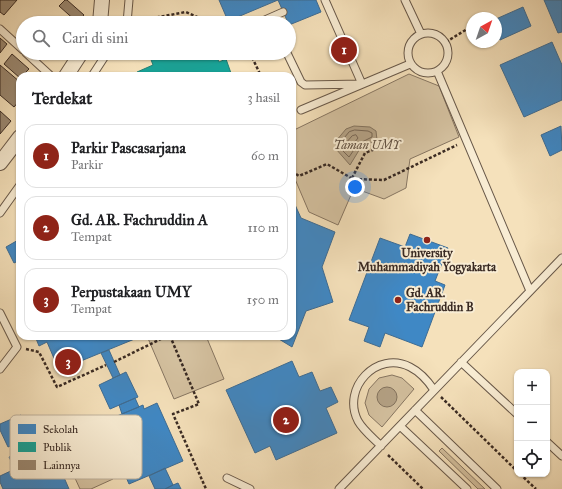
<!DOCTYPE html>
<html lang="id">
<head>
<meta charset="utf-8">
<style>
  :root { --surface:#fff; --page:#f6f6f6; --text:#202124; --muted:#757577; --line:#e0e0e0; --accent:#8f2418 }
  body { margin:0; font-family:"IM FELL Great Primer",serif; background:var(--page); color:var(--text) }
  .controls { position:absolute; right:12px; bottom:12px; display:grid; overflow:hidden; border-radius:8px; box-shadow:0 1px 3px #0004 }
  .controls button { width:36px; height:36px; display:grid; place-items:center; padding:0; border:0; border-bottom:1px solid var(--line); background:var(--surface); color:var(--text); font:20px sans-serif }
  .compass { position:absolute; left:466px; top:12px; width:36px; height:36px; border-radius:50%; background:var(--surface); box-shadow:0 1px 3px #0004; rotate:40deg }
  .you { position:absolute; left:355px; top:187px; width:14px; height:14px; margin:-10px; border:3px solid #fff; border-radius:50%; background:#1a73e8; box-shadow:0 0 0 6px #1a73e833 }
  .badge { display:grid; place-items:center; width:26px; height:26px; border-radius:50%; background:var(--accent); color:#fff; font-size:13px; font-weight:700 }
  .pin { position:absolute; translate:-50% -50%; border:2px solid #fff; box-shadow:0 1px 4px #0006 }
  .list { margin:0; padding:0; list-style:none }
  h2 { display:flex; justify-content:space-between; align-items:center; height:52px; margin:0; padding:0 16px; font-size:17px }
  h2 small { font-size:13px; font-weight:400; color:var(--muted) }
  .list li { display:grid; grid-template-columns:26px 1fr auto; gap:12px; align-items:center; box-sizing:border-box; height:64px; margin:0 8px 8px; padding:0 8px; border:1px solid var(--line); border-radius:12px }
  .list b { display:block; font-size:15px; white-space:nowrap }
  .list p { margin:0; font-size:13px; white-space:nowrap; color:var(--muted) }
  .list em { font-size:13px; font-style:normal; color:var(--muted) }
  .icon { flex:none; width:22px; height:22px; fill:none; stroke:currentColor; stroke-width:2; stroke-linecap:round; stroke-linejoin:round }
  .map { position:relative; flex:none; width:562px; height:489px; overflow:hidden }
  .search { position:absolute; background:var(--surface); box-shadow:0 1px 3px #0004; left:16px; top:16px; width:280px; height:44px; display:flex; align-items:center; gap:10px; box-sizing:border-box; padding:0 14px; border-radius:22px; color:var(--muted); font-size:15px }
  .panel { position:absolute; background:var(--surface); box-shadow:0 1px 3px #0004; left:16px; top:72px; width:280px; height:268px; border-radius:12px }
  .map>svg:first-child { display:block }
  .green { fill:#d5c2a1; stroke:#877662 }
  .water { fill:#b5a387; stroke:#83735f }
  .schools { fill:#3f88c5; stroke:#3d6c94 }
  .public { fill:#17a398; stroke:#217f75 }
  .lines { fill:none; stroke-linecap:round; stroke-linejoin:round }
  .shore { stroke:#765; stroke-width:1 }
  .building { fill:#9b8972; stroke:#392a23 }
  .lane-casing { stroke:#685849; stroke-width:9 }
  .street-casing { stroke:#685849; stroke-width:16 }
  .path { stroke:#392a23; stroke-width:2.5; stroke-dasharray:3 2; stroke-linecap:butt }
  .lane { stroke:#f8ecd3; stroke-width:7 }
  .street { stroke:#f8ecd3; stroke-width:14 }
  .poi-dot { fill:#8f2418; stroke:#f8ecd3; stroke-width:1.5 }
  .labels { text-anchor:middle; stroke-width:4; stroke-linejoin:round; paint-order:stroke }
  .park-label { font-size:12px; font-style:italic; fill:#605042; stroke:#f8ecd3 }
  .poi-label { font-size:12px; font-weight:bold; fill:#392a23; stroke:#f8ecd3 }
  .key { fill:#f8ecd3; stroke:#bfb29e; stroke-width:1 }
  .key-label { font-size:11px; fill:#392a23 }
</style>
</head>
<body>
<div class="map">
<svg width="562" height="489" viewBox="0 0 562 489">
  <rect width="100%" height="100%" fill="#f5e1bb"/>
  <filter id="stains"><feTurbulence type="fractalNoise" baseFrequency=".005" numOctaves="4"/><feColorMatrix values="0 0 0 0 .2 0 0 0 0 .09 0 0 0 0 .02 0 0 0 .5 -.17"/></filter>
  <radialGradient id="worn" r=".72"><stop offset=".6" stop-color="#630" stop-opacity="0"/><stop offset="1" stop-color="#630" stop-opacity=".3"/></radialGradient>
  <path class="green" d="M 409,74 L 439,86 L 459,137 L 410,159 L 406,188 L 384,199 L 354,188 L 338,225 L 309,212 L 292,172 L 292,131 Z
    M 147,336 L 206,336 L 224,379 L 174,399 Z
    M 392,375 L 402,378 L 414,389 L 382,427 L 369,415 L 365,403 L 369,389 L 379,378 Z
    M 95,438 L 113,479 L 91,489 L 80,489 L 63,452 Z
    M 442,448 L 485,489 L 478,489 L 439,451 Z"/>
  <path class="water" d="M 354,126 L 370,127 L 376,131 L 377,140 L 361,147 L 350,165 L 336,149 L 336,141 L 346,129 Z
    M377 397a10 10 0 1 1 20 0a10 10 0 1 1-20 0Z"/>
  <path class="schools" d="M 219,0 L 278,0 L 228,21 Z
    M 278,0 L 316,0 L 321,12 L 289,25 Z
    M 544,0 L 562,0 L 562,32 L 558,33 Z
    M 523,7 L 531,26 L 500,40 L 496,31 L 496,19 Z
    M 552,42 L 562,65 L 562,100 L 524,117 L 500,65 Z
    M 561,126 L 562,150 L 550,156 L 541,135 Z
    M 292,198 L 301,218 L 335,232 L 322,267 L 333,302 L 306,311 L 292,347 L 274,336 L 292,336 Z
    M 410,234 L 448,248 L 435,281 L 445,285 L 422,347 L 385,333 L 380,347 L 364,341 L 369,327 L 349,320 L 380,238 L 405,247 Z
    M 20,239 L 20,260 L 14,263 L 6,247 Z
    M 35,336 L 137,336 L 137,338 L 59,370 L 47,342 L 39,346 Z
    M 109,350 L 120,375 L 113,378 L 101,353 Z
    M 292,361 L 299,377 L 312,372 L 320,391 L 331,387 L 338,402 L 326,408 L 337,433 L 276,460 L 270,446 L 255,453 L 226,390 Z
    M 126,372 L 138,397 L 110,409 L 99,385 Z
    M 135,398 L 139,407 L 122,414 L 119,405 Z
    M 157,403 L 183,461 L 129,484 L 104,426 L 119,420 L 117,416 L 143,405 L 144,409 Z
    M 21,415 L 31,437 L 8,447 L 0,430 L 0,424 Z
    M 36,445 L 41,457 L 53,452 L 69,489 L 3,489 L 0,482 L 0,476 L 15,469 L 9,457 Z
    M 165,468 L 173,485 L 165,489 L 155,489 L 149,476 Z
    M 178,483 L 181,489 L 165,489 L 173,485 Z"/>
  <path class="public" d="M 160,53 L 206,53 L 208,58 L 216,55 L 219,62 L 226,59 L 232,76 L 139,76 L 137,72 L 153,65 L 150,57 Z"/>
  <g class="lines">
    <path class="shore" d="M 355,130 L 368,131 L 372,133 L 372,137 L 358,144 L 349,157 L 340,148 L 340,143 L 349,132 Z
      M 356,135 L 358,138 L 350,148 L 347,148 L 345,144 L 352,136 Z"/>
  </g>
  <path class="building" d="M 0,0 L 17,0 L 4,15 L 0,12 Z
    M 65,0 L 67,0 L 84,15 L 77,22 L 59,6 Z
    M 0,38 L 7,44 L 0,53 Z
    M 12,54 L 29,69 L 20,78 L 4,64 Z
    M 0,65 L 20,82 L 20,100 L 14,107 L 0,95 Z
    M 0,111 L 11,121 L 0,134 Z"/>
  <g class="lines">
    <defs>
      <path id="lane" d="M 405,0 L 421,34
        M 127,23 L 129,0
        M 258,23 L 283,12
        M 0,29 L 23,50
        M408 53a20 20 0 1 1 40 0a20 20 0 1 1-40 0Z
        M 26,53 L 51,76
        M 287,53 L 301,82 L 305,85 L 362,84 L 325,0
        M 437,71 L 530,291
        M 92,76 L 107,53
        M 301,110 L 410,64
        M 0,213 L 20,185
        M 0,313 L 17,347 L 0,369
        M 461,362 L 517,414
        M 415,410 L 497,489
        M 400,426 L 467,489
        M 547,442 L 562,456
        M 381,446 C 373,438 363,430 358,421 C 341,388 377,350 410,367 C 420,372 428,381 434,390
        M 227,478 L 250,489
        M 339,489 L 562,258"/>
      <path id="street" d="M 100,23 L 102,0
        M 66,76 L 81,53
        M 0,163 L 20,137"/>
    </defs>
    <use href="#lane" class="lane-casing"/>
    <use href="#street" class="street-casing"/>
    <path class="path" d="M 137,21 L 186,12 L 211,23
      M 446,42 L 472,26
      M 250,53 L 261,76
      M 292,171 L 299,176 L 327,164 L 353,179 L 384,180 L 457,145
      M 352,178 L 365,153 L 390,143
      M 170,336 L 199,404 L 173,414 L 206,489
      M 26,349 L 39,352 L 57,387 L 106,365
      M 114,362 L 167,336
      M 441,397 L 517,471
      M 388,455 L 423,489
      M 520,474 L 536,489"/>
    <use href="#lane" class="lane"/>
    <use href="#street" class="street"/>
  </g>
  <g class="poi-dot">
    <circle cx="427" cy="240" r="4"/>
    <circle cx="398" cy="300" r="4"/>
  </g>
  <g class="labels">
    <g class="park-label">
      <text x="367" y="149">Taman UMY</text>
    </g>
    <g class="poi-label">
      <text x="427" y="257">University<tspan x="427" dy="14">Muhammadiyah Yogyakarta</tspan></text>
      <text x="406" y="297" text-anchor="start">Gd. AR.<tspan x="406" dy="14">Fachruddin B</tspan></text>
    </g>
  </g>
  <rect x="10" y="415" width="132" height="64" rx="6" class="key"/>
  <rect x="18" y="424" width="18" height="10" fill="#3f88c5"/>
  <rect x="18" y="442" width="18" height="10" fill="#17a398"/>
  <rect x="18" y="460" width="18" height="10" fill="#9b8972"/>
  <g class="key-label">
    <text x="43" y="433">Sekolah</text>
    <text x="43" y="451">Publik</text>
    <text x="43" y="469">Lainnya</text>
  </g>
  <rect width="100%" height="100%" filter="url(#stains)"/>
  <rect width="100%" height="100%" fill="url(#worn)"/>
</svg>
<div class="controls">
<button>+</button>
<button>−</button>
<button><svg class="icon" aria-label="locate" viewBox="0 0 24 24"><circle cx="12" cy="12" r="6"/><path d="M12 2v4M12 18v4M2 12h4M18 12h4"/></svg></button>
</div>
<svg class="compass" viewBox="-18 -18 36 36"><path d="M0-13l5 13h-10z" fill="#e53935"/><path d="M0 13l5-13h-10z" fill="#757577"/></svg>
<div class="you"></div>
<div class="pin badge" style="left:344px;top:50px">1</div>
<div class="pin badge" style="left:286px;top:420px">2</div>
<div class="pin badge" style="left:68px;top:362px">3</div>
<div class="search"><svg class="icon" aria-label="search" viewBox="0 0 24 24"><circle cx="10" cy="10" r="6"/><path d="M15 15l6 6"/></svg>Cari di sini</div>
<section class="panel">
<h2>Terdekat<small>3 hasil</small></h2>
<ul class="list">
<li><span class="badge">1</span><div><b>Parkir Pascasarjana</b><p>Parkir</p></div><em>60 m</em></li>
<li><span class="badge">2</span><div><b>Gd. AR. Fachruddin A</b><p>Tempat</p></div><em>110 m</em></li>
<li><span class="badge">3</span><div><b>Perpustakaan UMY</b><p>Tempat</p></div><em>150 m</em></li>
</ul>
</section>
</div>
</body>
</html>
